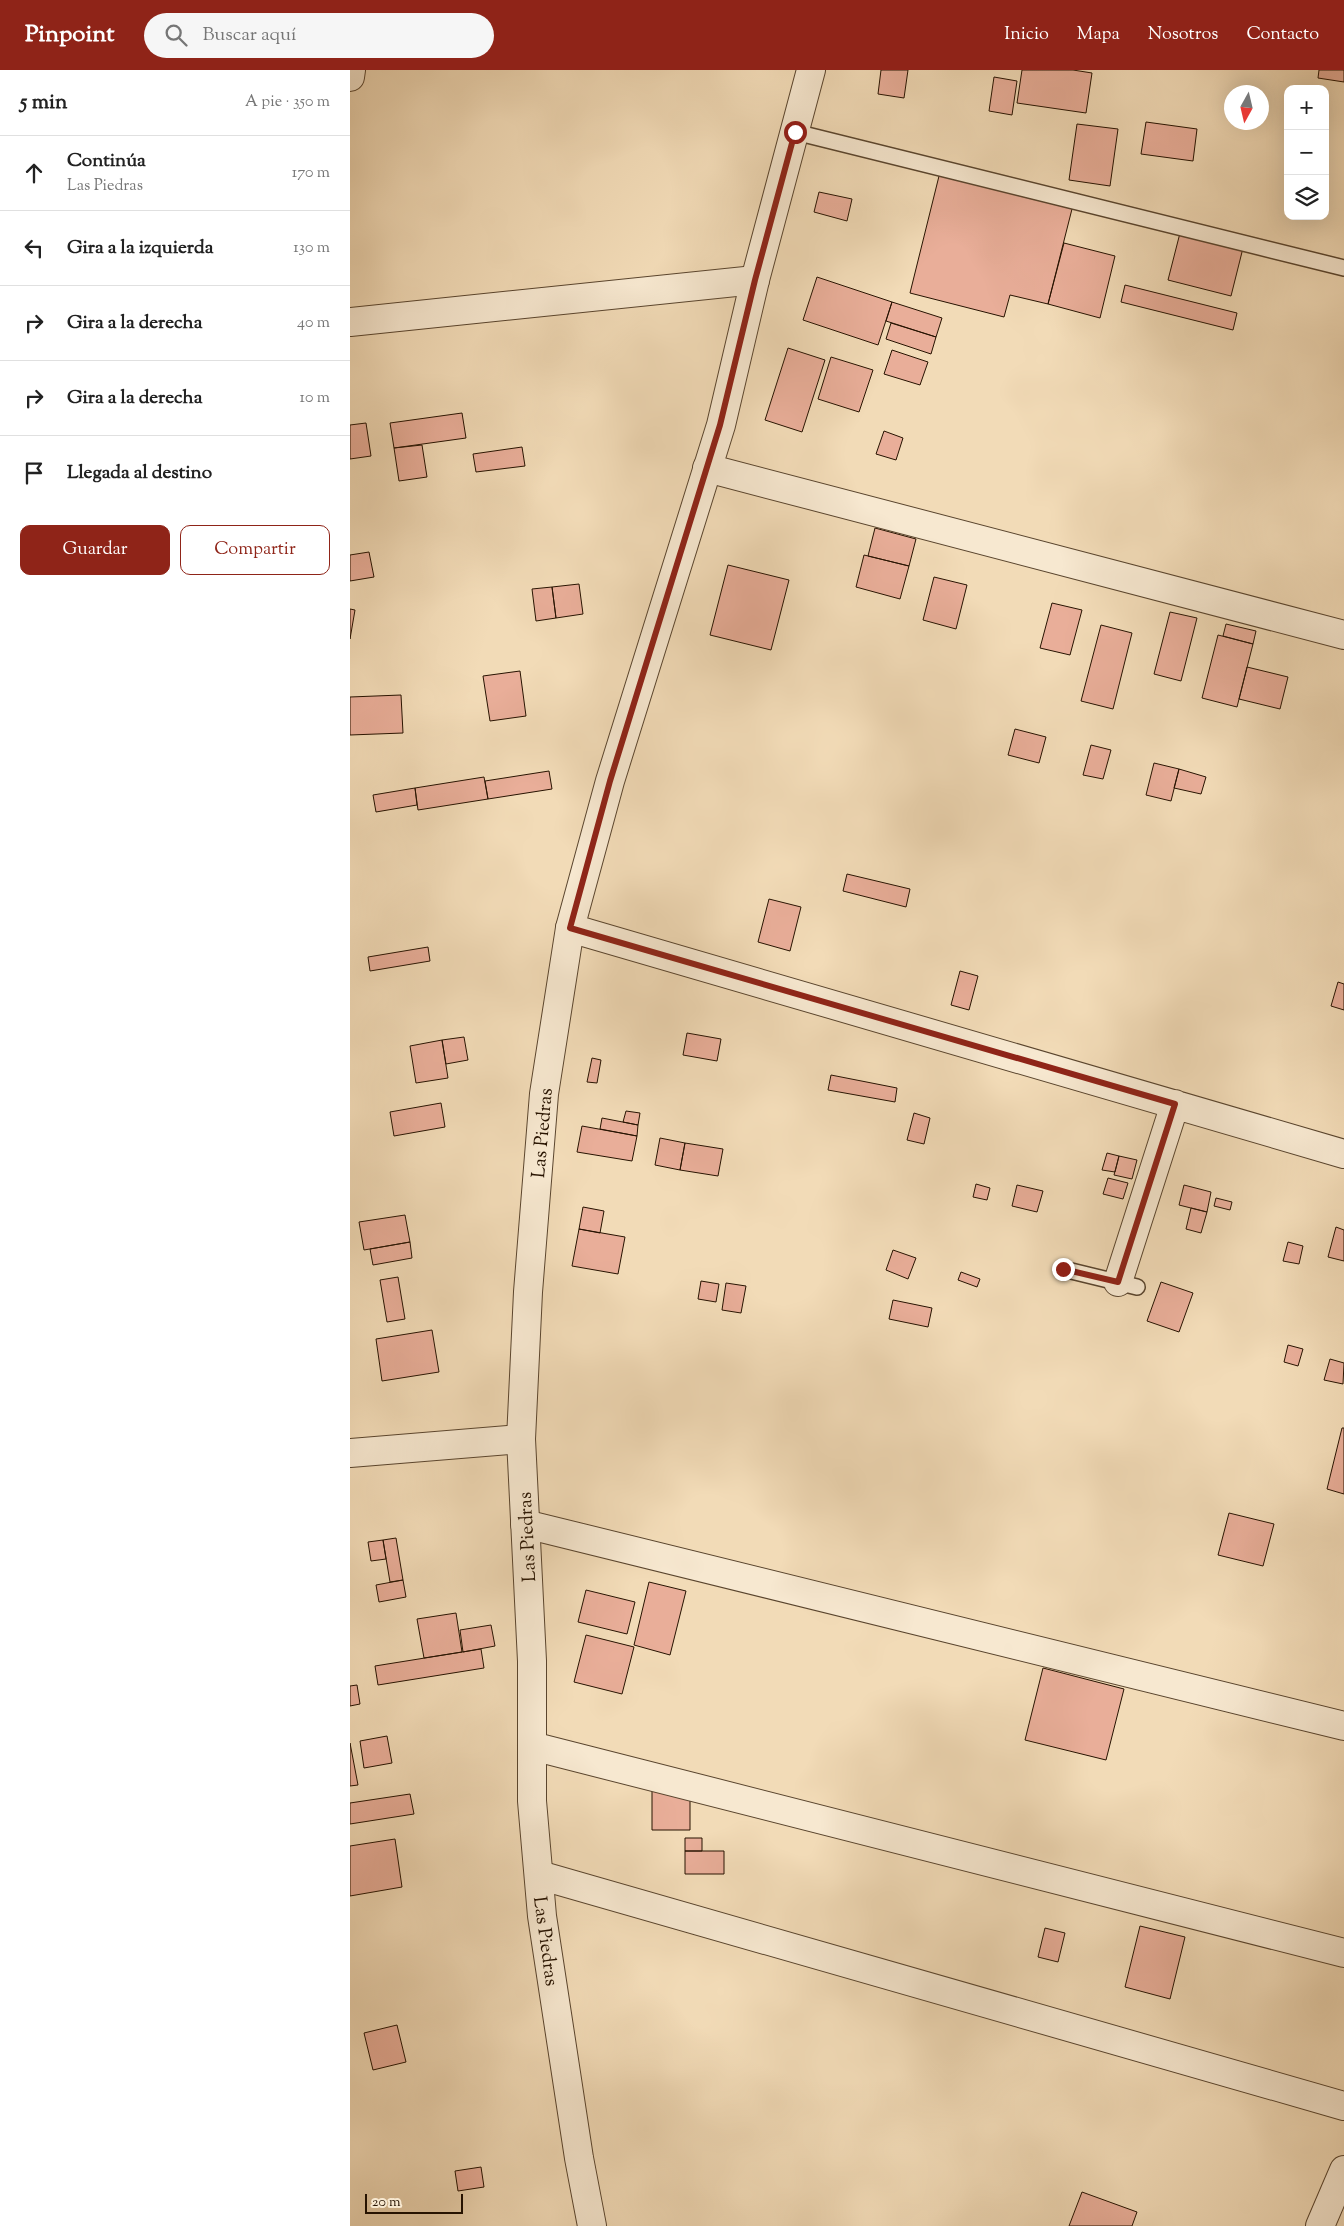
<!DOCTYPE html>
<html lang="es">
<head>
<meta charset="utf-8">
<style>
  :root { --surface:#fff; --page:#f6f6f6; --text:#222; --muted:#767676; --line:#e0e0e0; --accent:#8f2418 }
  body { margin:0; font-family:"Sorts Mill Goudy",serif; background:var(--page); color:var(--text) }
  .controls { position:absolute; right:15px; top:15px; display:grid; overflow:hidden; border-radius:10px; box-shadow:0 5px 20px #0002 }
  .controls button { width:45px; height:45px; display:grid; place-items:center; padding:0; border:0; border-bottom:1px solid var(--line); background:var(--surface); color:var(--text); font:25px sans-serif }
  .compass { position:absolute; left:874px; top:15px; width:45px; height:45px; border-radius:50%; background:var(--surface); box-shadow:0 5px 20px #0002; rotate:188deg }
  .scale { position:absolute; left:15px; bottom:12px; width:98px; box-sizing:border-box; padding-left:5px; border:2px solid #271301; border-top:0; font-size:14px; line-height:18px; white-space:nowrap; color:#271301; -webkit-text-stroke:4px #f7e8d0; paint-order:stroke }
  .stop { position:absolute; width:15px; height:15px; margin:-11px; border:4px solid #8f2418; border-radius:50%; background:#fff }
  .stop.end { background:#8f2418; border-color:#fff; box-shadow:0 1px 5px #0008 }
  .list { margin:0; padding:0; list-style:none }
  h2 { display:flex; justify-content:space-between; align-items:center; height:65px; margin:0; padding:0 20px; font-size:21px }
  h2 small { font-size:16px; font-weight:400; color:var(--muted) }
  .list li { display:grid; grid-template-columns:32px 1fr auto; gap:15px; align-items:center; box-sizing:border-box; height:75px; padding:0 20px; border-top:1px solid var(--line) }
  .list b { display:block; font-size:19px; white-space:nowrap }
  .list p { margin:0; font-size:16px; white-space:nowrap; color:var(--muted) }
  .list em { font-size:16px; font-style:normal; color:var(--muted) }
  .actions { display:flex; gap:10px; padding:15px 20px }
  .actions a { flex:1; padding:11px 0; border:1px solid var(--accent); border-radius:10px; text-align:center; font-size:18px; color:var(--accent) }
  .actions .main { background:var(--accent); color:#fff }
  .icon { flex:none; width:28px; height:28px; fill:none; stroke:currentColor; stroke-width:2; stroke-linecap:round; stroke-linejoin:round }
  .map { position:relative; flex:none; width:994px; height:2156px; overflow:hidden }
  header { display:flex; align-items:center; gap:30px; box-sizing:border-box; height:70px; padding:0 25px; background:var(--accent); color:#fff }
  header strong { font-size:24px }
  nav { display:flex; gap:28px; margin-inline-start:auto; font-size:18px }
  .search { width:350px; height:45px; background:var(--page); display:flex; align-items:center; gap:12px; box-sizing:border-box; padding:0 18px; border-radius:28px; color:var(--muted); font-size:19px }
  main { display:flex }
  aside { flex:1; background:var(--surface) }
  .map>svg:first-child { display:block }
  .building { fill:#e9ae99; stroke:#271301 }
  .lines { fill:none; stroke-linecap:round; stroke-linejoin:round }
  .service-casing { stroke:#5a452e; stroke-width:18 }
  .minor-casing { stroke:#5a452e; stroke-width:30 }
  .tertiary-casing { stroke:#5a452e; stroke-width:30 }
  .service { stroke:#f7e8d0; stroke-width:15 }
  .minor { stroke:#f7e8d0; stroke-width:28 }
  .tertiary { stroke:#f7e8d0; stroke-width:28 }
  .route { stroke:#8f2418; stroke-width:6 }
  .labels { text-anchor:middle; stroke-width:4.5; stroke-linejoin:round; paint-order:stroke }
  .street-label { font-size:19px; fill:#271301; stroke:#f7e8d0 }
</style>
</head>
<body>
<header>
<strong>Pinpoint</strong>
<div class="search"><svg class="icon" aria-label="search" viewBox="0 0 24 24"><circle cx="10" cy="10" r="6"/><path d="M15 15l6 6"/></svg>Buscar aquí</div>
<nav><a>Inicio</a><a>Mapa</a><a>Nosotros</a><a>Contacto</a></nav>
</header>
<main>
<aside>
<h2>5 min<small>A pie · 350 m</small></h2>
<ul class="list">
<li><svg class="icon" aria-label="ahead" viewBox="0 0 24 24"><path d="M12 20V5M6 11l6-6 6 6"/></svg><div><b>Continúa</b><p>Las Piedras</p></div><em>170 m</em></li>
<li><svg class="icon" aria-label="left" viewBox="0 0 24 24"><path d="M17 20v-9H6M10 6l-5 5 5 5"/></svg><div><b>Gira a la izquierda</b></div><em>130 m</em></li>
<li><svg class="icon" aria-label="right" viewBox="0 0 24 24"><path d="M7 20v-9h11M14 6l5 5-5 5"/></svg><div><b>Gira a la derecha</b></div><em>40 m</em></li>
<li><svg class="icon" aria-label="right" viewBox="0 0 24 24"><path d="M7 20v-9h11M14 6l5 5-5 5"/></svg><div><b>Gira a la derecha</b></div><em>10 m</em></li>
<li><svg class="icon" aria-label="arrive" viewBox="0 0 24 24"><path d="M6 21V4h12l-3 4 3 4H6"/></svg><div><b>Llegada al destino</b></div></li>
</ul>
<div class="actions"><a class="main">Guardar</a><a>Compartir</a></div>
</aside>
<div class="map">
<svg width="994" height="2156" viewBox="0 0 994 2156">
  <rect width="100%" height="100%" fill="#f2dbb7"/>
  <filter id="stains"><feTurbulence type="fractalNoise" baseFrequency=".004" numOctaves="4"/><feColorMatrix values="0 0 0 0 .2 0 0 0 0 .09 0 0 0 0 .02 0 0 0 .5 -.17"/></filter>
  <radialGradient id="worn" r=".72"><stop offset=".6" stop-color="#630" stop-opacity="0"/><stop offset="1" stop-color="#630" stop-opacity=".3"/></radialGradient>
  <path class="building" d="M 531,0 L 558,0 L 554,28 L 528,24 Z
    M 672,0 L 723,0 L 742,3 L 736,43 L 667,33 Z
    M 969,0 L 994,0 L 994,12 L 968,8 Z
    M 644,7 L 667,11 L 662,45 L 639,41 Z
    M 796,52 L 847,59 L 843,91 L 791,84 Z
    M 727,54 L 768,59 L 760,116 L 719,110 Z
    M 590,102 L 723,135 L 698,234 L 660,225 L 654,247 L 560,223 Z
    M 469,122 L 502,129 L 497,151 L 464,142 Z
    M 830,163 L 893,178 L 881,226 L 818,210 Z
    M 714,173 L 765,186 L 750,248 L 698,234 Z
    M 467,207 L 542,232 L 528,275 L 453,250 Z
    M 775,215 L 887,243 L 883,260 L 771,232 Z
    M 542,232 L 592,248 L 586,267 L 536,251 Z
    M 541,253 L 586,267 L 581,284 L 536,269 Z
    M 438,278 L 475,290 L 452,362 L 415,350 Z
    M 542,280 L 578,292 L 570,315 L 534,304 Z
    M 481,287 L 523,300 L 509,342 L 468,329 Z
    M 112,343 L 116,368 L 44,378 L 40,353 Z
    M 16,353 L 21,386 L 0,389 L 0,355 Z
    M 534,361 L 553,368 L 546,390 L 526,384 Z
    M 72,375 L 77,407 L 49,411 L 44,378 Z
    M 172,377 L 175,396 L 126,402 L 123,384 Z
    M 525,458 L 566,469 L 559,496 L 518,486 Z
    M 19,482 L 24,507 L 0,511 L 0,485 Z
    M 514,485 L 559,496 L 550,529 L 506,517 Z
    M 378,495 L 439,510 L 421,580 L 360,565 Z
    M 584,507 L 617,515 L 606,559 L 573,550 Z
    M 229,514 L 233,544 L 206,548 L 202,517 Z
    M 202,517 L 206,548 L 186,551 L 182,519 Z
    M 702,533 L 732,540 L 720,585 L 690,578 Z
    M 0,539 L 5,540 L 0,569 Z
    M 820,542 L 847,548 L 831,611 L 804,604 Z
    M 876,554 L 906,561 L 903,574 L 873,566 Z
    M 751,555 L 782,563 L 763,639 L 731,631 Z
    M 868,565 L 903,574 L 887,637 L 852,628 Z
    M 897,597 L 938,607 L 930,639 L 889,629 Z
    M 170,601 L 176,646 L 140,651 L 133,606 Z
    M 51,625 L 53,663 L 0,665 L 0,627 Z
    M 665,659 L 696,667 L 689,693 L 658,685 Z
    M 741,675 L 761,680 L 753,709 L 733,705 Z
    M 804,693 L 829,699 L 821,731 L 796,725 Z
    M 829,699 L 856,707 L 851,724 L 824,718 Z
    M 199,701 L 202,719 L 138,729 L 135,711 Z
    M 134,707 L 138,729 L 68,740 L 65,718 Z
    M 65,718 L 67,735 L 26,742 L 23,725 Z
    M 497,804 L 560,819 L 556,837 L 493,821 Z
    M 419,829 L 451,837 L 440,881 L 408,872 Z
    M 78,877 L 80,891 L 20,901 L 18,887 Z
    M 610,901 L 628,906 L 619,940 L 601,935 Z
    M 988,912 L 994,914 L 994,940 L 981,936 Z
    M 337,963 L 371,969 L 367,991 L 333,985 Z
    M 114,967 L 118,990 L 96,994 L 92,970 Z
    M 92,970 L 98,1008 L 66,1013 L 60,976 Z
    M 242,988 L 251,990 L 247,1013 L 237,1012 Z
    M 481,1005 L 547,1018 L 545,1032 L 478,1020 Z
    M 91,1033 L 95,1057 L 44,1066 L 40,1042 Z
    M 276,1041 L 290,1043 L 288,1055 L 273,1052 Z
    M 564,1043 L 580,1048 L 574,1074 L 557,1070 Z
    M 252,1048 L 288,1055 L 287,1066 L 250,1059 Z
    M 232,1056 L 287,1066 L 282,1091 L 227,1082 Z
    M 310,1068 L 335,1073 L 330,1100 L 305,1095 Z
    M 335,1073 L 373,1079 L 368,1106 L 330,1100 Z
    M 757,1083 L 769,1086 L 765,1102 L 752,1100 Z
    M 769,1086 L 787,1090 L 782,1109 L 764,1105 Z
    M 758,1108 L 778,1113 L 773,1129 L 753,1124 Z
    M 626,1114 L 640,1118 L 637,1130 L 623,1127 Z
    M 667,1115 L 693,1121 L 687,1142 L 662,1136 Z
    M 834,1115 L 861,1122 L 857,1142 L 829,1135 Z
    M 866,1128 L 882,1132 L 880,1140 L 864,1136 Z
    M 233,1137 L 254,1141 L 250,1163 L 229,1159 Z
    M 841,1138 L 857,1142 L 851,1163 L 836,1159 Z
    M 55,1145 L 60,1172 L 14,1180 L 9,1152 Z
    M 986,1157 L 994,1160 L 994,1191 L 978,1187 Z
    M 229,1159 L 275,1167 L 268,1204 L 222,1196 Z
    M 60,1172 L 62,1188 L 23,1195 L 20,1179 Z
    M 938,1172 L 953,1176 L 949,1194 L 933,1191 Z
    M 543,1180 L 566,1188 L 558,1209 L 536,1200 Z
    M 611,1202 L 630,1209 L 627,1217 L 608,1210 Z
    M 48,1207 L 55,1249 L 37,1252 L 30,1210 Z
    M 351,1211 L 369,1214 L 366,1232 L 348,1229 Z
    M 811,1212 L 843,1223 L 829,1262 L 797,1251 Z
    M 376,1213 L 396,1216 L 391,1243 L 372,1240 Z
    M 543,1230 L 582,1238 L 578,1257 L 539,1249 Z
    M 82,1260 L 89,1302 L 32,1311 L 26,1269 Z
    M 938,1275 L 953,1279 L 948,1296 L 934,1292 Z
    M 980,1289 L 994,1293 L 993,1314 L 974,1310 Z
    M 992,1358 L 994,1358 L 994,1424 L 977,1419 Z
    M 879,1443 L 924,1454 L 913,1496 L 868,1485 Z
    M 46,1468 L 53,1510 L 40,1512 L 33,1470 Z
    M 33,1470 L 36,1489 L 21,1491 L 18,1472 Z
    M 53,1510 L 56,1527 L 29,1532 L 26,1515 Z
    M 299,1512 L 336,1521 L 320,1585 L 284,1575 Z
    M 236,1520 L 285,1532 L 277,1564 L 228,1552 Z
    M 106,1543 L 112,1582 L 74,1588 L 67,1549 Z
    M 141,1555 L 145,1576 L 113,1582 L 110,1560 Z
    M 236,1565 L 284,1577 L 272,1624 L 224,1612 Z
    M 131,1579 L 134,1598 L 28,1615 L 25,1596 Z
    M 693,1598 L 774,1619 L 756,1690 L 675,1670 Z
    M 7,1615 L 10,1634 L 0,1636 L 0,1616 Z
    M 37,1666 L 42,1693 L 14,1698 L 10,1671 Z
    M 0,1673 L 8,1715 L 0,1716 Z
    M 302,1719 L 340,1720 L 340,1760 L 302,1760 Z
    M 60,1724 L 64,1744 L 0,1754 L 0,1733 Z
    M 335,1768 L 352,1768 L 352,1781 L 335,1781 Z
    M 45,1769 L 52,1817 L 0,1826 L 0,1776 Z
    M 335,1781 L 374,1781 L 374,1804 L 335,1804 Z
    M 790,1856 L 835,1867 L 820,1929 L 775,1917 Z
    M 695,1858 L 715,1863 L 708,1892 L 688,1887 Z
    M 47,1955 L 56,1992 L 23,2000 L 14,1963 Z
    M 131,2097 L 134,2117 L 108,2121 L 105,2101 Z
    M 732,2122 L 787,2142 L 782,2156 L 719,2156 Z"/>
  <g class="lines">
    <defs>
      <path id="service" d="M 445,62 L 994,198
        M 713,1199 L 787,1217"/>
      <path id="minor" d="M 0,7 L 1,0
        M 0,252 L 405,210
        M 357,398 L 994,565
        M 220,858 L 994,1084
        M 768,1212 L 825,1034
        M 0,1383 L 171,1369
        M 175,1454 L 994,1656
        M 182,1676 L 994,1883
        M 189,1805 L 994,2036"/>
      <path id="tertiary" d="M 242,2156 L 229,2088 L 192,1846 L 182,1731 L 182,1591 L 171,1369 L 178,1222 L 194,1024 L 220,858 L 260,711 L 371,355 L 405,210 L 461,0
        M 970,2156 L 994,2100"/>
    </defs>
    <use href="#service" class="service-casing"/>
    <use href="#minor" class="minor-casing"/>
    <use href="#tertiary" class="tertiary-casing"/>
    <use href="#service" class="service"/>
    <use href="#minor" class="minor"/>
    <use href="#tertiary" class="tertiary"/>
  </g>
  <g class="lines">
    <path class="route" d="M 445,62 L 405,210 L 370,355 L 260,711 L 220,858 L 825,1034 L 768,1212 L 713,1199"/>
  </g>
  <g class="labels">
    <g class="street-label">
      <text transform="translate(191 1063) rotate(-85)" y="7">Las Piedras</text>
      <text transform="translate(176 1467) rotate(-93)" y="7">Las Piedras</text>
      <text transform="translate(197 1871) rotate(82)" y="7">Las Piedras</text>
    </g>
  </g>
  <rect width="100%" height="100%" filter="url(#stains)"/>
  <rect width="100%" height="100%" fill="url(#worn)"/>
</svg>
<div class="controls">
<button>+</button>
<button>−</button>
<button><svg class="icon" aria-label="layers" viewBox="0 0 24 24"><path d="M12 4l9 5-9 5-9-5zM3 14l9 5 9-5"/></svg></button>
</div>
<svg class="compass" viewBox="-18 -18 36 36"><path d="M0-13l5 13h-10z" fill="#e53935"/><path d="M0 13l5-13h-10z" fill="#767676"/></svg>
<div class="scale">20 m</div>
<div class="stop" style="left:445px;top:62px"></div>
<div class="stop end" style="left:713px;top:1199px"></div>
</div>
</main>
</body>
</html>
